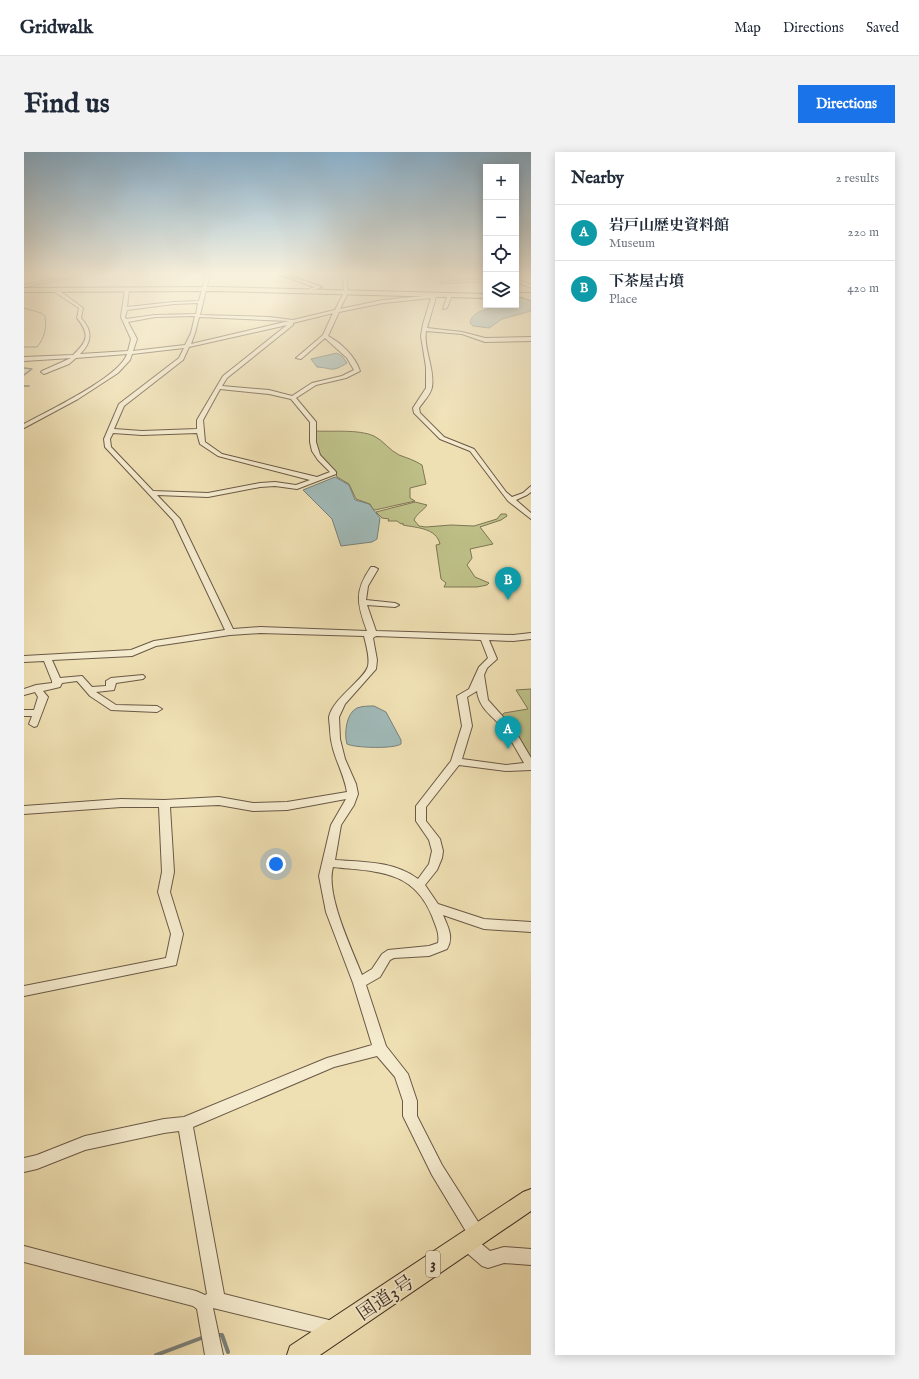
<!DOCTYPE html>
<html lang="en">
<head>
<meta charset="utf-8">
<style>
  :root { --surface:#fff; --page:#f2f2f3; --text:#1f2937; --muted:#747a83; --line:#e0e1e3; --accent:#1a73e8 }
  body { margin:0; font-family:"IM FELL English","Noto Serif JP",serif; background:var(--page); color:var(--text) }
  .controls { position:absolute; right:12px; top:12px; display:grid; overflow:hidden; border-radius:0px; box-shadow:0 2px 10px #0003 }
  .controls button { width:36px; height:36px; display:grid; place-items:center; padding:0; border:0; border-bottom:1px solid var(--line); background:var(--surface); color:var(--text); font:20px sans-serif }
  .you { position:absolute; left:252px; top:712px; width:14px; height:14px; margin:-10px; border:3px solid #fff; border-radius:50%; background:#1a73e8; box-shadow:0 0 0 6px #1a73e833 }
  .badge { display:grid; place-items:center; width:26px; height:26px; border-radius:50%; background:var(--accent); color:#fff; font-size:13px; font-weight:700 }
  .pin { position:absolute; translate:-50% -33px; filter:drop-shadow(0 1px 2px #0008) }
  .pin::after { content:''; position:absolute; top:21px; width:14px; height:12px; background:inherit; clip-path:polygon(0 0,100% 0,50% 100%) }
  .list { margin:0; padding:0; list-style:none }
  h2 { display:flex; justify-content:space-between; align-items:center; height:52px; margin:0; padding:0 16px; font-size:17px }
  h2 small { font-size:13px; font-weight:400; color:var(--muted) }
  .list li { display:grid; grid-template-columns:26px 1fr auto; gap:12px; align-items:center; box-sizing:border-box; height:56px; padding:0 16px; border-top:1px solid var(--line) }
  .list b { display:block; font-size:15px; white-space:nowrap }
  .list p { margin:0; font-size:13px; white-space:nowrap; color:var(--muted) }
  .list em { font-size:13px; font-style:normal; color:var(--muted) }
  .icon { flex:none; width:22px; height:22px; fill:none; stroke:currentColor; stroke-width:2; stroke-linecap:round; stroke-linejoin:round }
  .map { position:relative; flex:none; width:507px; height:1203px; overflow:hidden; border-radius:0px }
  header { display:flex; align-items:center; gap:24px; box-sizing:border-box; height:56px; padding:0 20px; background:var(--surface); border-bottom:1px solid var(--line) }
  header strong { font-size:19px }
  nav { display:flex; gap:22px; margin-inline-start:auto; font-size:14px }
  .intro { display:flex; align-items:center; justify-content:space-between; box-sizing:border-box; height:96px; padding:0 24px }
  h1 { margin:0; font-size:28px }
  .button { padding:10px 18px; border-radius:0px; background:var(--accent); color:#fff; font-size:14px; font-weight:700 }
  main { display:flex; gap:24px; padding:0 24px }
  aside { flex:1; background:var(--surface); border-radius:0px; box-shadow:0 2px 10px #0003 }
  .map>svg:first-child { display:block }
  .green { fill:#bec189; stroke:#7e7656 }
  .water { fill:#a0bab8; stroke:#79817c }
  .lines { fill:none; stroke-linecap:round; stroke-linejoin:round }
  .stream-far2 { stroke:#79817c; stroke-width:1 }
  .stream-far1 { stroke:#79817c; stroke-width:1.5 }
  .stream { stroke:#79817c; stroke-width:4 }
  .minor-casing { stroke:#6a5946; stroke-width:2 }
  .major-casing { stroke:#3e2c22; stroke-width:2 }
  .highway-casing { stroke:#3e2c22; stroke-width:2 }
  .minor { fill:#f5ebce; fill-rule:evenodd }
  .major { fill:#efe0b3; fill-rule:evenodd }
  .highway { fill:#efe0b3; fill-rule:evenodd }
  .labels { text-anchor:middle; stroke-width:3.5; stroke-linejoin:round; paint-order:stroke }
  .shield { fill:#f5ebce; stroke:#756556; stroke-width:1 }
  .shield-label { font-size:15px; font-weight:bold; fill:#3e2c22 }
  .near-street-label { font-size:19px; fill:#3e2c22; stroke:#f5ebce }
</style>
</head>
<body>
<header>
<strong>Gridwalk</strong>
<nav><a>Map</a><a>Directions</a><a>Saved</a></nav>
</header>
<div class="intro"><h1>Find us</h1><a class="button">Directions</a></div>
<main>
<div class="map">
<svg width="507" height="1203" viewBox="0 0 507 1203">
  <rect width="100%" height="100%" fill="#efe0b3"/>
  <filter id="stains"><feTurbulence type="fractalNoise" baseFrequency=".005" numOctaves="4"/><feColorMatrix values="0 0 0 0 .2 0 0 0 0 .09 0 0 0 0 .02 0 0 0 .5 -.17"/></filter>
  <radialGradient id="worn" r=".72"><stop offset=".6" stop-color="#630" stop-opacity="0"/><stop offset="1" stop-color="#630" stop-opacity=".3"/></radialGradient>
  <path class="green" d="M 291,279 C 308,280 335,277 350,284 C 360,289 365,298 375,303 C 383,306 390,308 398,313 L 402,332 L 386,336 L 386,346 L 391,349 L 351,358 L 349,357 L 346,352 L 332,347 L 325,332 L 313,325 C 311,316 303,314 298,308 C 292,301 292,288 291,279 Z
    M 391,350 L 403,353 C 399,359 393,361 390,368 L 395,374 L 402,375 L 427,373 L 450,374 L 473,367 L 477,362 L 482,362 L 483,364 L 477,368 L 456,375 L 469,392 L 446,397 L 448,406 L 443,413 L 451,425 L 465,431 L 463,433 L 453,435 L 420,435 L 422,431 L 417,427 L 412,393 L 416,392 C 412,376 394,376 379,373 L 379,371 L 377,372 L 373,369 L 364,369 L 365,367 L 358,366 L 352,360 Z
    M 507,537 L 507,612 L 476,565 L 480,561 L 504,557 L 492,538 Z"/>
  <path class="water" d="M 492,144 L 507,148 L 507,159 L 478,167 L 465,176 L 449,174 L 446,171 C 447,156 480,153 492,153 Z
    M 313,201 L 318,204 L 323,211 C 307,221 309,216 293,215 L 287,207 Z
    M 311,325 L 325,333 L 331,348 L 345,352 L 356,366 L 353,387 L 348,390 L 317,394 L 308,367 L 279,338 Z
    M 350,554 L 362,560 L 377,588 L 377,592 C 370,597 331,596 323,592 C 320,582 322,561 333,556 C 338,554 345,554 350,554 Z"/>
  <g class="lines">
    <path class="stream-far2" d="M 0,135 L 68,122
      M 0,156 L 17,161 L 21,164
      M 0,195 L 13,195 C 20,187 23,176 21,165"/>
    <path class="stream-far1" d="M 0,216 L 8,217 L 0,223
      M 0,234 L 5,234"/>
    <path class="stream" d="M 193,1183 L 198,1183 L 204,1200
      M 132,1203 L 180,1185"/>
    <defs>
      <path id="minor" d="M 58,122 L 64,122 L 0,135 L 0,133 Z
        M 182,122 L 186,122 L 176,163 L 245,165 L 269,168 L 311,158 L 320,140 L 319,130 L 321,122 L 325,122 L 323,130 L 324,141 L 316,157 L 359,148 L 420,142 L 422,144 L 412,145 L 403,176 L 438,180 L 461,186 L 507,185 L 507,189 L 461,190 L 438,182 L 402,179 C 399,197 411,216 408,235 C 407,242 399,250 395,256 L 396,261 L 420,285 L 450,297 L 482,340 L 488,345 L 499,341 L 507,334 L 507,340 L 503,343 L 492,348 L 507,361 L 507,367 L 484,349 L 446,299 L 416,287 L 390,261 L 389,256 L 402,236 L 402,215 L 397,184 L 399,172 L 407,146 L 359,151 L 315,160 L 304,184 C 317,191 331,204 336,219 L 322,226 L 292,233 L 272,246 L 292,270 L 292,290 L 296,303 L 312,320 L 312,322 L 273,337 L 251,334 L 236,335 L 184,345 L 133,343 L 156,367 L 209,477 L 236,475 L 343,479 C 333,452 330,439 347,415 L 350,415 L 354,417 L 344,434 L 342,448 L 371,451 L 375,453 L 371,455 L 343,453 L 352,479 L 489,483 L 507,481 L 507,487 L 489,489 L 465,488 L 473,507 L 463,516 L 460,523 L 464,548 L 490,577 L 507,606 L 507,618 L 482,619 L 435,613 L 402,655 L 402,669 L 416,687 L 419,699 L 418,706 L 413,718 L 401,733 L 414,752 L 460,767 L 507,770 L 507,780 L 460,777 L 419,763 C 424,775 430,785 423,797 L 405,804 L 370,806 L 366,808 L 356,825 L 342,833 L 362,894 L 384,922 L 393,949 L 393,964 L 418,1013 L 458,1076 L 460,1082 L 458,1088 L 454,1089 L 466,1099 L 480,1095 L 507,1097 L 507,1113 L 480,1111 L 464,1116 L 458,1114 L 436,1095 L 434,1089 L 436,1083 L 443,1081 L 408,1023 L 379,964 L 379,949 L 371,925 L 353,904 L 310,915 L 169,975 L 200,1142 L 309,1169 L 315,1171 L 317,1177 L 315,1183 L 309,1185 L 189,1156 L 199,1203 L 181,1203 L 173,1157 L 169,1154 L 0,1110 L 0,1094 L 172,1139 L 181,1143 L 183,1142 L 155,979 L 140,981 L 61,998 L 13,1017 L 0,1020 L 0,1006 L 13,1003 L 61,984 L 140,967 L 160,965 L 303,906 L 348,893 L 329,831 L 302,760 L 295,724 L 307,673 L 322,647 L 263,658 L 229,659 L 195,653 L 146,655 L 150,720 L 146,740 L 159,782 L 152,813 L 0,844 L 0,834 L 142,806 L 147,782 L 134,740 L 138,720 L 135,655 L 97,655 L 0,662 L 0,654 L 97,647 L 140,648 L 195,645 L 229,651 L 263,650 L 323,640 C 319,617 307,603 306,578 C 306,574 305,569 305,565 C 309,546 341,527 344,514 C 346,505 342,493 340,484 L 236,481 L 206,483 L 132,494 L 108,504 L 28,508 L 36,526 L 58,524 L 68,535 L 82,534 L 82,529 L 87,526 L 119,523 L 121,525 L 119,527 L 92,531 L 90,538 L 72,540 L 92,553 L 133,554 L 138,557 L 133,560 L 87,558 L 66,544 L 53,529 L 38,531 L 36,535 L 19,539 L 24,545 L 13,574 L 10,575 L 5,572 L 8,564 L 0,564 L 0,558 L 10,558 L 14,545 L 11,540 L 0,543 L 0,537 L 12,533 L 28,531 L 28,529 L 20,509 L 0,510 L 0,504 L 107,498 L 130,489 L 201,478 L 149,368 L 81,295 L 80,287 L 95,252 L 155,206 L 160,196 L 108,202 L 106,208 L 94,221 L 54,247 L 0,276 L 0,272 C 22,260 96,225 103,202 L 52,206 L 45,212 L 20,222 L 17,220 L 18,219 L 47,206 L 0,209 L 0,205 L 49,203 C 64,189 66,182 53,166 L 55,156 L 29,139 L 29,137 L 33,137 L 59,156 L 57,166 C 69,179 68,190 56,202 L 104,199 L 107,187 L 97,165 L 101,137 L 105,138 L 103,155 L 150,150 L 175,149 ZM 174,151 L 172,162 L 131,163 L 102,167 L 101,165 L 103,158 L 150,152 ZM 309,161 L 299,183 L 272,206 L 277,207 L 301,186 L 323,206 L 330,218 L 318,224 L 288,231 L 268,244 L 245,238 L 198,234 L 203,226 L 269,173 L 269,171 ZM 171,164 L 167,181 L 161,193 L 109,199 L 113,187 L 104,170 L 131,165 ZM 175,165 L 265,169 L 167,192 L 171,181 ZM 263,173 L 199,224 L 173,268 L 173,277 L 118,279 L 90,277 L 100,254 L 159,208 L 165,195 ZM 196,237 L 245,242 L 267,247 L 286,270 L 286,290 L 288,299 L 294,308 L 306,320 L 293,325 L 198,302 L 181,290 L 179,268 ZM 89,281 L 118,283 L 173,281 L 176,292 L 194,304 L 286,328 L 272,333 L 251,330 L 236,331 L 184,341 L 129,339 L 87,295 L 86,287 ZM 352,484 L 457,488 L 464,506 L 455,515 L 445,537 L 433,544 L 438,574 L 427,609 L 392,654 L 392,669 L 405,688 L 408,699 L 405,712 L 394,727 C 370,709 339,710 311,708 L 317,673 L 330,653 L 334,642 L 332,632 L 321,607 L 316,587 L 315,565 L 321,552 L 352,517 L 353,508 L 349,486 ZM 453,539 C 455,558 471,565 481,579 C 488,589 494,601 500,611 L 482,613 L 438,607 L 448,574 L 443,545 ZM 309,715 C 352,720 389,717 408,764 C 411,773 416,781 414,791 L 405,794 L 364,798 L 358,802 L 348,817 L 338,823 C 328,797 301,742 309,715 Z
        M 462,127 L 462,129 L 418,131 L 416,130 Z
        M 492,127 L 507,133 L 507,136 L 492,130 Z
        M 294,134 L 296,136 L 284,139 L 282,138 Z
        M 424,142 L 428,143 L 423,156 L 419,157 Z
        M 495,142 L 507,145 L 507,148 L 495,144 Z"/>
      <path id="major" d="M 254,122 L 261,122 L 298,135 L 293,136 Z
        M 192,135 L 462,142 L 462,146 L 192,139 L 0,140 L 0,136 Z
        M 492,141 L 507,141 L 507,145 L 492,145 Z"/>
      <path id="highway" d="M 507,1037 L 507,1059 L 296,1203 L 263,1203 L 266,1194 L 499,1040 Z"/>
    </defs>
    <use href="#minor" class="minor-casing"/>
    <use href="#major" class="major-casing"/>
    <use href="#highway" class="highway-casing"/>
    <use href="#minor" class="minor"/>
    <use href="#major" class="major"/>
    <use href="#highway" class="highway"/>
  </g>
  <linearGradient id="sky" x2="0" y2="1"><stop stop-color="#8bb6d5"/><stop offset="0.42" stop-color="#f8f1dd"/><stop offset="1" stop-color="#f8f1dd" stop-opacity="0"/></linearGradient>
  <rect width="507" height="290" fill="url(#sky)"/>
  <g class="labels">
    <rect class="shield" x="402" y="1099" width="14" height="26" rx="3"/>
    <g class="shield-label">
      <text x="409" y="1117">3</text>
    </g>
    <g class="near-street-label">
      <text transform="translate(361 1145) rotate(-34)" y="7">国道3号</text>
    </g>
  </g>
  <rect width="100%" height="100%" filter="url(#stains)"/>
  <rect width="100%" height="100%" fill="url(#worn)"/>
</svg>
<div class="controls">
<button>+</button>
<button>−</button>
<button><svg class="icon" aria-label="locate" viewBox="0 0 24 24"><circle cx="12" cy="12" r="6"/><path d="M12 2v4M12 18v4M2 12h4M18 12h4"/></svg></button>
<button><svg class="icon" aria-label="layers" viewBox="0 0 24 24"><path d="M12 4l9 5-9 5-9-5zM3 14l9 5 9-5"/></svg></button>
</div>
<div class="you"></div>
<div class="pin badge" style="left:484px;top:597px;background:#0f9aa8">A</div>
<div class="pin badge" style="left:484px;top:448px;background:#0f9aa8">B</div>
</div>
<aside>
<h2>Nearby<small>2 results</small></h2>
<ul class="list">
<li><span class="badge" style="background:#0f9aa8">A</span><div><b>岩戸山歴史資料館</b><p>Museum</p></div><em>220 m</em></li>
<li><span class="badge" style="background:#0f9aa8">B</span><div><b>下茶屋古墳</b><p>Place</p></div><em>420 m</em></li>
</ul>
</aside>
</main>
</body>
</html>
